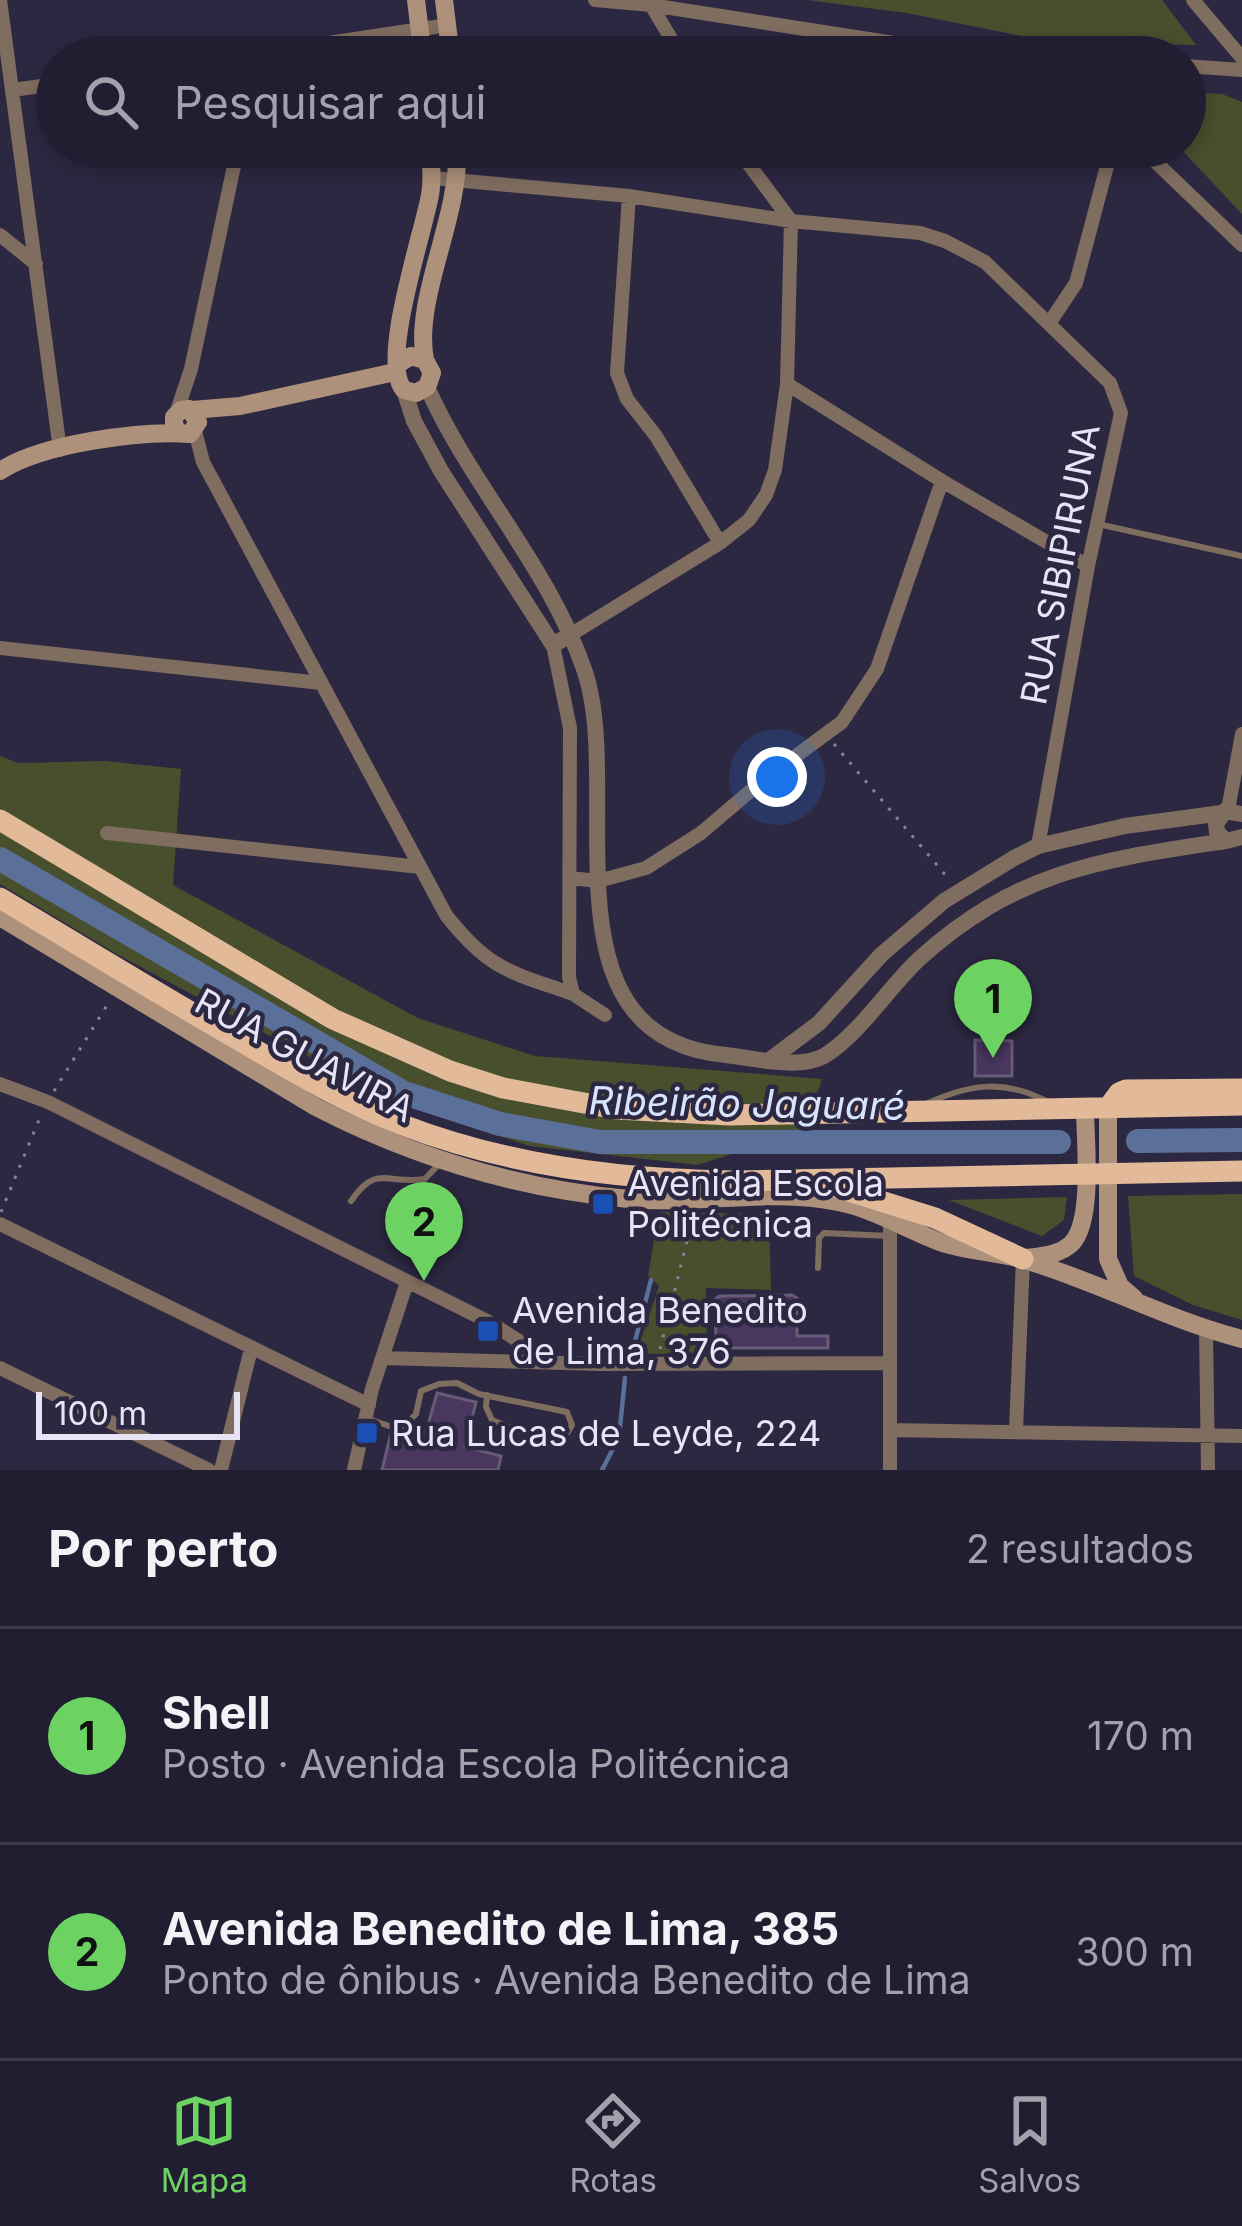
<!DOCTYPE html>
<html lang="pt">
<head>
<meta charset="utf-8">
<style>
  :root { --surface:#221e32; --page:#2a273a; --text:#f1f3f6; --muted:#a2a2ac; --line:#3f3c4d; --accent:#6cd362 }
  body { margin:0; font-family:Inter,sans-serif; background:var(--page); color:var(--text) }
  .scale { position:absolute; left:36px; bottom:30px; width:204px; box-sizing:border-box; padding-left:12px; border:6px solid #e6e4f5; border-top:0; font-size:33px; line-height:42px; white-space:nowrap; color:#e6e4f5; -webkit-text-stroke:9px #2d2842; paint-order:stroke }
  .you { position:absolute; left:777px; top:777px; width:42px; height:42px; margin:-30px; border:9px solid #fff; border-radius:50%; background:#1a73e8; box-shadow:0 0 0 18px #1a73e833 }
  .badge { display:grid; place-items:center; width:78px; height:78px; border-radius:50%; background:var(--accent); color:#111; font-size:39px; font-weight:700 }
  .pin { position:absolute; translate:-50% -99px; filter:drop-shadow(0 3px 6px #0008) }
  .pin::after { content:''; position:absolute; top:63px; width:42px; height:36px; background:inherit; clip-path:polygon(0 0,100% 0,50% 100%) }
  .list { margin:0; padding:0; list-style:none }
  h2 { display:flex; justify-content:space-between; align-items:center; height:156px; margin:0; padding:0 48px; font-size:51px }
  h2 small { font-size:39px; font-weight:400; color:var(--muted) }
  .list li { display:grid; grid-template-columns:78px 1fr auto; gap:36px; align-items:center; box-sizing:border-box; height:216px; padding:0 48px; border-top:3px solid var(--line) }
  .list b { display:block; font-size:45px; white-space:nowrap }
  .list p { margin:0; font-size:39px; white-space:nowrap; color:var(--muted) }
  .list em { font-size:39px; font-style:normal; color:var(--muted) }
  .icon { flex:none; width:66px; height:66px; fill:none; stroke:currentColor; stroke-width:2; stroke-linecap:round; stroke-linejoin:round }
  .map { position:relative; flex:none; width:1242px; height:1470px; overflow:hidden }
  .search { position:absolute; background:var(--surface); box-shadow:0 6px 18px #0003; left:36px; right:36px; top:36px; height:132px; display:flex; align-items:center; gap:30px; box-sizing:border-box; padding:0 42px; border-radius:66px; color:var(--muted); font-size:45px }
  .sheet { height:588px; background:var(--surface) }
  nav { display:flex; justify-content:space-around; align-items:center; box-sizing:border-box; height:168px; border-top:3px solid var(--line); background:var(--surface); font-size:33px; color:var(--muted) }
  nav a { display:grid; justify-items:center; gap:6px }
  nav .on { color:var(--accent) }
  .map>svg:first-child { display:block }
  .green { fill:#474f2d }
  .lines { fill:none; stroke-linecap:round; stroke-linejoin:round }
  .stream { stroke:#5b7099; stroke-width:4.5 }
  .river { stroke:#5b7099; stroke-width:24 }
  .building { fill:#49375f; stroke:#675b77; stroke-width:3 }
  .path { stroke:#878399; stroke-width:3; stroke-dasharray:3 9; stroke-linecap:butt }
  .service { stroke:#7f6d5f; stroke-width:6 }
  .minor { stroke:#7f6d5f; stroke-width:14 }
  .tertiary { stroke:#7f6d5f; stroke-width:16 }
  .secondary { stroke:#ae917b; stroke-width:18 }
  .trunk { stroke:#e2ba9a; stroke-width:21 }
  .transit-dot { fill:#1a4fb4; stroke:#2d2842; stroke-width:4.5 }
  .labels { text-anchor:middle; stroke-width:9; stroke-linejoin:round; paint-order:stroke }
  .street-label { font-size:36px; fill:#e6e4f5; stroke:#2d2842 }
  .poi-label { font-size:36px; fill:#e6e4f5; stroke:#2d2842; text-anchor:start }
  .water-label { font-size:39px; font-style:italic; fill:#d6e4ff; stroke:#2d2842 }
</style>
</head>
<body>
<div class="map">
<svg width="1242" height="1470" viewBox="0 0 1242 1470">
  <rect width="100%" height="100%" fill="#2d2842"/>
  <path class="green" d="M 807,0 L 1162,0 L 1196,45 L 1159,44 L 1107,53 L 907,13 Z
    M 1185,92 L 1222,94 L 1242,102 L 1242,214 L 1179,147 L 1185,147 Z
    M 0,756 L 18,763 L 105,761 L 181,769 L 173,885 L 418,1018 L 535,1056 L 822,1079 L 805,1130 L 698,1165 L 529,1146 L 379,1094 L 120,956 L 0,884 Z
    M 1242,1194 L 1242,1320 L 1193,1305 L 1134,1276 L 1128,1196 Z
    M 1067,1197 L 1064,1220 L 1042,1236 L 949,1200 Z
    M 659,1212 L 769,1214 L 771,1290 L 706,1288 L 707,1353 L 636,1354 L 659,1286 L 648,1276 Z"/>
  <g class="lines">
    <path class="stream" d="M 633,1349 L 651,1280
      M 602,1470 L 619,1437 L 625,1378"/>
    <path class="river" d="M 0,859 L 404,1093 L 500,1124 L 600,1142 L 1059,1142
      M 1138,1141 L 1242,1140"/>
  </g>
  <path class="building" d="M 975,1040 L 1012,1041 L 1012,1076 L 975,1076 Z
    M 792,1295 L 797,1298 L 797,1336 L 828,1336 L 828,1348 L 720,1348 L 716,1344 L 715,1299 L 720,1296 Z
    M 437,1393 L 476,1402 L 465,1447 L 501,1456 L 498,1470 L 382,1470 L 391,1433 L 413,1434 L 414,1429 L 426,1432 Z"/>
  <g class="lines">
    <path class="path" d="M 834,744 L 948,878
      M 54,1091 L 109,1002
      M 1,1212 L 41,1115
      M 660,1349 L 694,1213"/>
    <path class="service" d="M 1098,524 L 1242,556
      M 928,1103 C 970,1084 1004,1079 1046,1101
      M 351,1201 C 377,1163 387,1185 425,1179 L 440,1163
      M 818,1268 L 819,1238 L 824,1233 L 890,1236
      M 487,1395 L 486,1407 L 492,1420 L 527,1434
      M 366,1418 L 389,1426 L 404,1426 L 416,1414 L 421,1391 L 439,1384 L 457,1383 L 479,1394 L 567,1412 L 572,1425 L 562,1442"/>
    <path class="minor" d="M 0,0 L 60,450
      M 595,0 L 651,5 L 984,57
      M 1193,0 L 1242,58
      M 651,5 L 682,57
      M 235,57 L 448,25
      M 1185,66 L 1242,70
      M 12,90 L 57,84
      M 1140,147 L 1242,245
      M 432,178 L 629,196 L 791,221 L 920,233 L 945,241 L 985,262 L 1110,383 L 1121,413 L 1088,566 L 1038,846
      M 629,196 L 617,373 L 627,399 L 656,436 L 720,543
      M 0,235 L 36,264
      M 1050,322 L 1076,283 L 1112,147
      M 787,384 L 942,481 L 1088,566
      M 176,414 L 191,369 L 238,147
      M 195,431 L 203,462 L 446,915 C 489,970 510,972 573,994
      M 570,635 L 720,543 L 749,520 L 766,495 L 775,470 L 787,384 L 791,221 L 736,147
      M 553,645 L 570,728 L 569,977 L 573,994 L 605,1015
      M 0,648 L 321,683
      M 1228,810 L 1242,734
      M 107,833 L 420,867
      M 570,878 L 598,881 L 646,868 L 701,833 L 762,781 L 842,722 L 877,669 L 942,481
      M 0,1084 L 48,1102 L 489,1322 L 550,1361
      M 890,1220 L 890,1470
      M 0,1224 L 369,1405
      M 1206,1330 L 1208,1470
      M 382,1358 L 601,1364 L 890,1363
      M 0,1368 L 209,1470
      M 890,1430 L 1242,1436
      M 1016,1431 L 1023,1259
      M 221,1470 L 251,1349
      M 354,1470 L 372,1389 L 407,1282"/>
    <path class="tertiary" d="M 427,387 C 471,486 550,568 585,672 C 625,793 536,1038 726,1055 C 753,1058 799,1070 824,1056 C 858,1036 889,987 919,959 C 1018,870 1100,860 1226,841
      M 404,390 L 414,421 L 441,471 L 553,645 L 570,635
      M 1242,814 L 1225,811 L 1216,824 L 1217,832 L 1226,841 L 1242,837
      M 771,1059 L 819,1023 L 882,954 L 944,901 L 1014,858 L 1038,846 L 1125,826 L 1222,813"/>
    <path class="secondary" d="M 416,0 L 423,57
      M 444,0 L 451,57
      M 425,360 C 413,298 461,216 457,147
      M 398,364 L 411,356 L 425,360 L 432,373 L 427,387 L 416,393 L 404,390 C 379,363 423,234 430,195 C 433,179 431,163 430,147
      M 192,410 L 240,406 L 395,372
      M 0,471 C 41,444 140,430 190,434 L 198,422 L 189,409 L 181,410 L 174,417 L 174,426 L 180,433
      M 0,917 L 316,1107 C 413,1157 520,1189 629,1199 C 698,1205 770,1188 838,1202 C 874,1209 906,1229 940,1242 C 968,1252 1000,1252 1028,1261 C 1101,1283 1168,1320 1242,1339
      M 1108,1108 L 1108,1259 L 1120,1286 L 1134,1298
      M 1026,1258 C 1042,1256 1060,1255 1072,1243 C 1094,1219 1085,1140 1085,1108"/>
    <path class="trunk" d="M 0,820 L 333,1019 L 450,1071 L 503,1088 L 616,1109 L 730,1115 L 1242,1105
      M 0,898 C 79,945 157,993 237,1039 C 290,1070 343,1102 400,1124 C 506,1165 619,1180 733,1181 L 1242,1171
      M 1108,1108 L 1119,1093 L 1126,1090 L 1242,1089
      M 836,1187 L 935,1218 L 1023,1259"/>
  </g>
  <g class="transit-dot">
    <rect x="591" y="1192" width="24" height="24" rx="6"/>
    <rect x="476" y="1319" width="24" height="24" rx="6"/>
    <rect x="355" y="1421" width="24" height="24" rx="6"/>
  </g>
  <g class="labels">
    <g class="street-label">
      <text transform="translate(1060 564) rotate(-79)" y="13">RUA SIBIPIRUNA</text>
      <text transform="translate(305 1055) rotate(28)" y="13">RUA GUAVIRA</text>
    </g>
    <g class="poi-label">
      <text x="627" y="1196">Avenida Escola<tspan x="627" dy="41">Politécnica</tspan></text>
      <text x="512" y="1323">Avenida Benedito<tspan x="512" dy="41">de Lima, 376</tspan></text>
      <text x="391" y="1446">Rua Lucas de Leyde, 224</text>
    </g>
    <g class="water-label">
      <text transform="translate(747 1103) rotate(1)" y="14">Ribeirão Jaguaré</text>
    </g>
  </g>
</svg>
<div class="scale">100 m</div>
<div class="you"></div>
<div class="pin badge" style="left:993px;top:1058px">1</div>
<div class="pin badge" style="left:424px;top:1281px">2</div>
<div class="search"><svg class="icon" aria-label="search" viewBox="0 0 24 24"><circle cx="10" cy="10" r="6"/><path d="M15 15l6 6"/></svg>Pesquisar aqui</div>
</div>
<section class="sheet">
<h2>Por perto<small>2 resultados</small></h2>
<ul class="list">
<li><span class="badge">1</span><div><b>Shell</b><p>Posto · Avenida Escola Politécnica</p></div><em>170 m</em></li>
<li><span class="badge">2</span><div><b>Avenida Benedito de Lima, 385</b><p>Ponto de ônibus · Avenida Benedito de Lima</p></div><em>300 m</em></li>
</ul>
</section>
<nav>
<a class="on"><svg class="icon" aria-label="map" viewBox="0 0 24 24"><path d="M3 6l6-2 6 2 6-2v14l-6 2-6-2-6 2zM9 4v14M15 6v14"/></svg>Mapa</a>
<a><svg class="icon" aria-label="directions" viewBox="0 0 24 24"><path d="M12 3l9 9-9 9-9-9zM9 14v-3h6M13 9l2 2-2 2"/></svg>Rotas</a>
<a><svg class="icon" aria-label="saved" viewBox="0 0 24 24"><path d="M7 4h10v16l-5-4-5 4z"/></svg>Salvos</a>
</nav>
</body>
</html>
